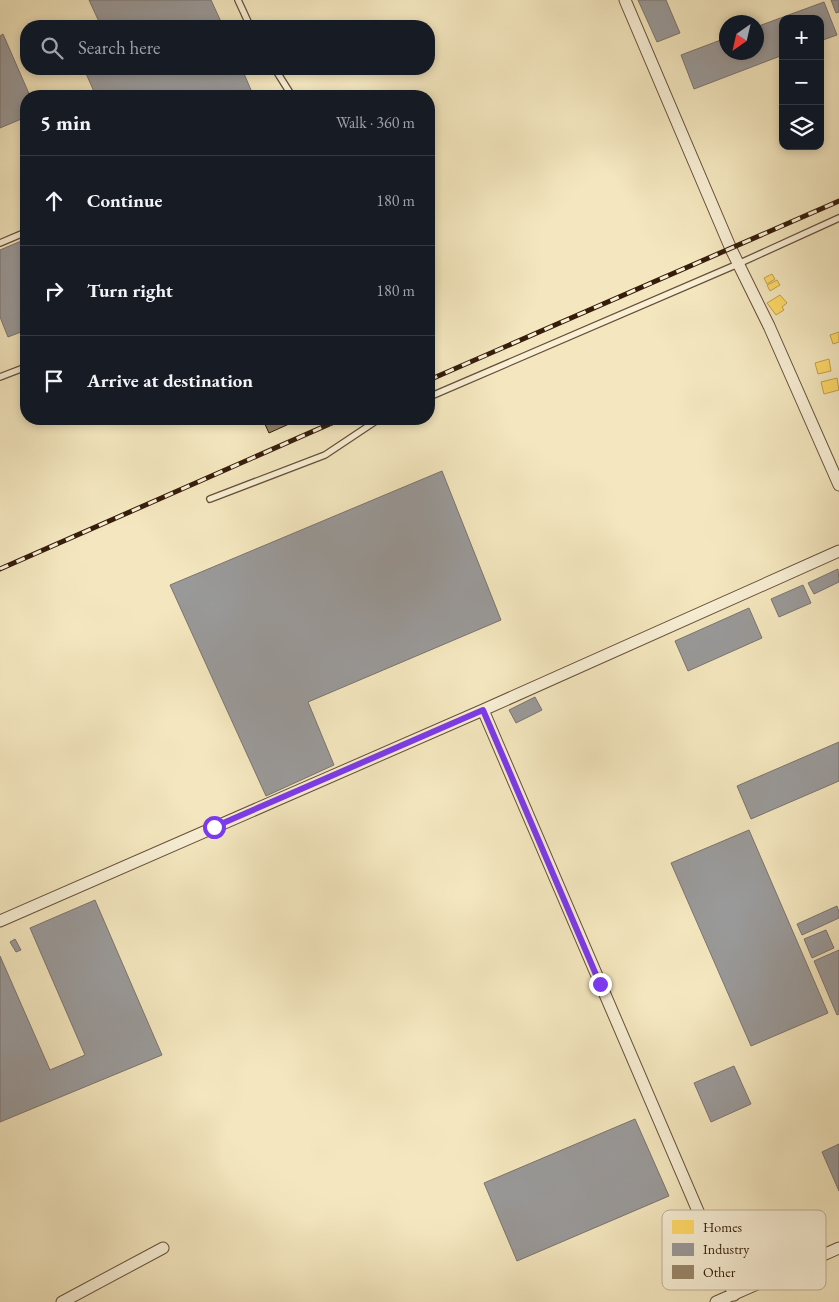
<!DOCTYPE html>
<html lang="en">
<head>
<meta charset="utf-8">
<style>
  :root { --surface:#171b24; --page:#242831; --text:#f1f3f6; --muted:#9ea1a6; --line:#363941 }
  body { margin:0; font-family:"EB Garamond",serif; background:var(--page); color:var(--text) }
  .controls { position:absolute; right:15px; top:15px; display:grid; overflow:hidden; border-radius:10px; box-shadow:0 2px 8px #0003 }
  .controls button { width:45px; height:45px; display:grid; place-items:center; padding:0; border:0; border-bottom:1px solid var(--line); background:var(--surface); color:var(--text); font:25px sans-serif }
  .compass { position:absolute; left:719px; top:15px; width:45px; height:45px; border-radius:50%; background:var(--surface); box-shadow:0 2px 8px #0003; rotate:214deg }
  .stop { position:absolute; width:15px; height:15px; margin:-11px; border:4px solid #7c3aed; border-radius:50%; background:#fff }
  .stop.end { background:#7c3aed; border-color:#fff; box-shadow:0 1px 5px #0008 }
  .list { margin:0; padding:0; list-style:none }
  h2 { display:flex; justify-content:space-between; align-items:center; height:65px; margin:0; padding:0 20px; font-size:21px }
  h2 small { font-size:16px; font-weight:400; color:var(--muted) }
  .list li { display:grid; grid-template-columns:32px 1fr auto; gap:15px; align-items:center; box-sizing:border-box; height:90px; padding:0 20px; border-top:1px solid var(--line) }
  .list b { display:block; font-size:19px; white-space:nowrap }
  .list em { font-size:16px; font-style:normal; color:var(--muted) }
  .icon { flex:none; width:28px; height:28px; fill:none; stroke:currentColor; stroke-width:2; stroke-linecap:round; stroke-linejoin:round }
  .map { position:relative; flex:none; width:839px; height:1302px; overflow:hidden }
  .search { position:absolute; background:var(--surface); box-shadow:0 2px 8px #0003; left:20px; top:20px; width:415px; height:55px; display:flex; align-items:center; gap:12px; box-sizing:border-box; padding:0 18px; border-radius:20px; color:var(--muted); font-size:19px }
  .panel { position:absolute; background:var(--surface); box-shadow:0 2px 8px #0003; left:20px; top:90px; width:415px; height:335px; border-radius:20px }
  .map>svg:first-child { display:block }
  .homes { fill:#ffd966; stroke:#c3a14b }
  .industry { fill:#999; stroke:#7b746e }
  .building { fill:#998669; stroke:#361d0b }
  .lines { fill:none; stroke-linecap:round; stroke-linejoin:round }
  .service-casing { stroke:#665038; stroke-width:8 }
  .minor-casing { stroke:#665038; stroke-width:13 }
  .service { stroke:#f8efd5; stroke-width:5.5 }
  .minor { stroke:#f8efd5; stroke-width:11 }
  .rail-casing { stroke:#361d0b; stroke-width:5 }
  .rail { stroke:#f8efd5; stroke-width:3; stroke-dasharray:9; stroke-linecap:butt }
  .route { stroke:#7c3aed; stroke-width:6 }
  .key { fill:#f8efd5; stroke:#beb098; stroke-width:1 }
  .key-label { font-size:14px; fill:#361d0b }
</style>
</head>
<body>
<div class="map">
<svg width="839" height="1302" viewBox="0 0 839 1302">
  <rect width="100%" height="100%" fill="#f4e7bf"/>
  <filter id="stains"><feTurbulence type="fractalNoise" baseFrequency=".004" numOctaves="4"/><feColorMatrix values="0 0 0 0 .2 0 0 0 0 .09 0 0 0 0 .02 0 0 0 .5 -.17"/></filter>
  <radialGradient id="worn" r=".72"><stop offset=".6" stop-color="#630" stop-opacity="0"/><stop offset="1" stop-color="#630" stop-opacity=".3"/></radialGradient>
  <path class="homes" d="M 772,274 L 775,279 L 767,284 L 764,278 Z
    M 777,280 L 780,285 L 770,291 L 767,285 Z
    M 780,295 L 787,303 L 782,307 L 784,310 L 776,315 L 767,303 Z
    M 839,332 L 839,342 L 833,344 L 830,335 Z
    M 829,359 L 831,371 L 818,374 L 815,363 Z
    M 837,378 L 839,390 L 824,394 L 821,382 Z"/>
  <path class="industry" d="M 89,0 L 211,0 L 223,26 L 101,26 Z
    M 638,0 L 666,0 L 680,33 L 657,42 Z
    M 831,0 L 839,0 L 839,12 L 836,13 Z
    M 824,2 L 837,35 L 820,41 L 820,19 L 783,19 L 783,55 L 694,89 L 681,55 L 726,38 L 726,52 L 756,52 L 756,27 Z
    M 3,34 L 30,96 L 26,96 L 26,117 L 0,128 L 0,36 Z
    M 84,69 L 242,69 L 251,90 L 236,96 L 96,96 Z
    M 26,239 L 26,317 L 24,318 L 26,321 L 26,330 L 8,337 L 0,317 L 0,250 Z
    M 442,471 L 501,620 L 308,702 L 334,765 L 266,796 L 170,585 Z
    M 838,569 L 839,582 L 814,594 L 808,583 Z
    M 803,585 L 811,603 L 779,617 L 771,599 Z
    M 749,608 L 762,638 L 688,671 L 675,641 Z
    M 535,697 L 542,710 L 516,723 L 509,710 Z
    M 839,742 L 839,781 L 751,819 L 737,786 Z
    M 749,830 L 828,1013 L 751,1046 L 671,863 Z
    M 95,900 L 162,1055 L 0,1122 L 0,956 L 50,1070 L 85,1055 L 30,928 Z
    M 837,906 L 839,912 L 839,918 L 802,935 L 797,924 Z
    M 826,930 L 834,948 L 812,958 L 804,939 Z
    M 15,939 L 21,950 L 16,952 L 10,942 Z
    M 839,950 L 839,1014 L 837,1015 L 814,961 Z
    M 734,1066 L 751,1104 L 711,1122 L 694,1083 Z
    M 635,1119 L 669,1196 L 517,1261 L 484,1183 Z
    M 839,1144 L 839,1191 L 822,1152 Z"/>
  <path class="building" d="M 266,419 L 287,419 L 289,424 L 269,433 L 263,420 Z"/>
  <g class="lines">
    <defs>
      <path id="service" d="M 238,0 L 250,26
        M 275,69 L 292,96
        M 0,243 L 26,232
        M 0,377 L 26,367
        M 429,397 L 738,264 L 839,218
        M 210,499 L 325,455 L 379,419"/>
      <path id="minor" d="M 625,0 L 731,249 L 769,326 L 839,485
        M 483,710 L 734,1295
        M 0,921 L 483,710 L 839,551
        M 62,1302 L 163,1248
        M 716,1302 L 839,1248"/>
    </defs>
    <use href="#service" class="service-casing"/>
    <use href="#minor" class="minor-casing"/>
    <use href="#service" class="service"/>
    <use href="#minor" class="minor"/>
    <defs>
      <path id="rail" d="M 429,380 L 839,201
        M 0,569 L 341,419"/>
    </defs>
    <use href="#rail" class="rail-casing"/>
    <use href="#rail" class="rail"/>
  </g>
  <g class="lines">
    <path class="route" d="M 214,827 L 483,710 L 600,984"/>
  </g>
  <rect x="662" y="1210" width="164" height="80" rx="8" class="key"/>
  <rect x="672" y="1220" width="22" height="14" fill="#ffd966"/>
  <rect x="672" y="1243" width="22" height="13" fill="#999"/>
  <rect x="672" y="1265" width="22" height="14" fill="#998669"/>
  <g class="key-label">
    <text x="703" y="1232">Homes</text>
    <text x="703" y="1254">Industry</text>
    <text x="703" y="1277">Other</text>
  </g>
  <rect width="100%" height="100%" filter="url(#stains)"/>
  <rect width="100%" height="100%" fill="url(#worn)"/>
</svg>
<div class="controls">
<button>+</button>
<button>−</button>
<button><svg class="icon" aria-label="layers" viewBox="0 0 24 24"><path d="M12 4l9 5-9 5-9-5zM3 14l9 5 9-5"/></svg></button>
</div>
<svg class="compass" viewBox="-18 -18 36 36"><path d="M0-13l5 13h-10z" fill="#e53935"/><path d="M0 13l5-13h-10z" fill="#9ea1a6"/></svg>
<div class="stop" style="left:214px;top:827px"></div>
<div class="stop end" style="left:600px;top:984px"></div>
<div class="search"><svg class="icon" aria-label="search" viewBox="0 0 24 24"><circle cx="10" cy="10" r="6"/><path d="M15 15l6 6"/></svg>Search here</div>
<section class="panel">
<h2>5 min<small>Walk · 360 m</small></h2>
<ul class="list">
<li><svg class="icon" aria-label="ahead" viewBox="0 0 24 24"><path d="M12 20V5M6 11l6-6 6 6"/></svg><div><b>Continue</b></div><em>180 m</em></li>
<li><svg class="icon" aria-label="right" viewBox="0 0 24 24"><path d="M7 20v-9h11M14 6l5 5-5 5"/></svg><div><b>Turn right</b></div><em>180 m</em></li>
<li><svg class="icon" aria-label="arrive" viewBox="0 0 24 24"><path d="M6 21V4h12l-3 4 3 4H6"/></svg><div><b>Arrive at destination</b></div></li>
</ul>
</section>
</div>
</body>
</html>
